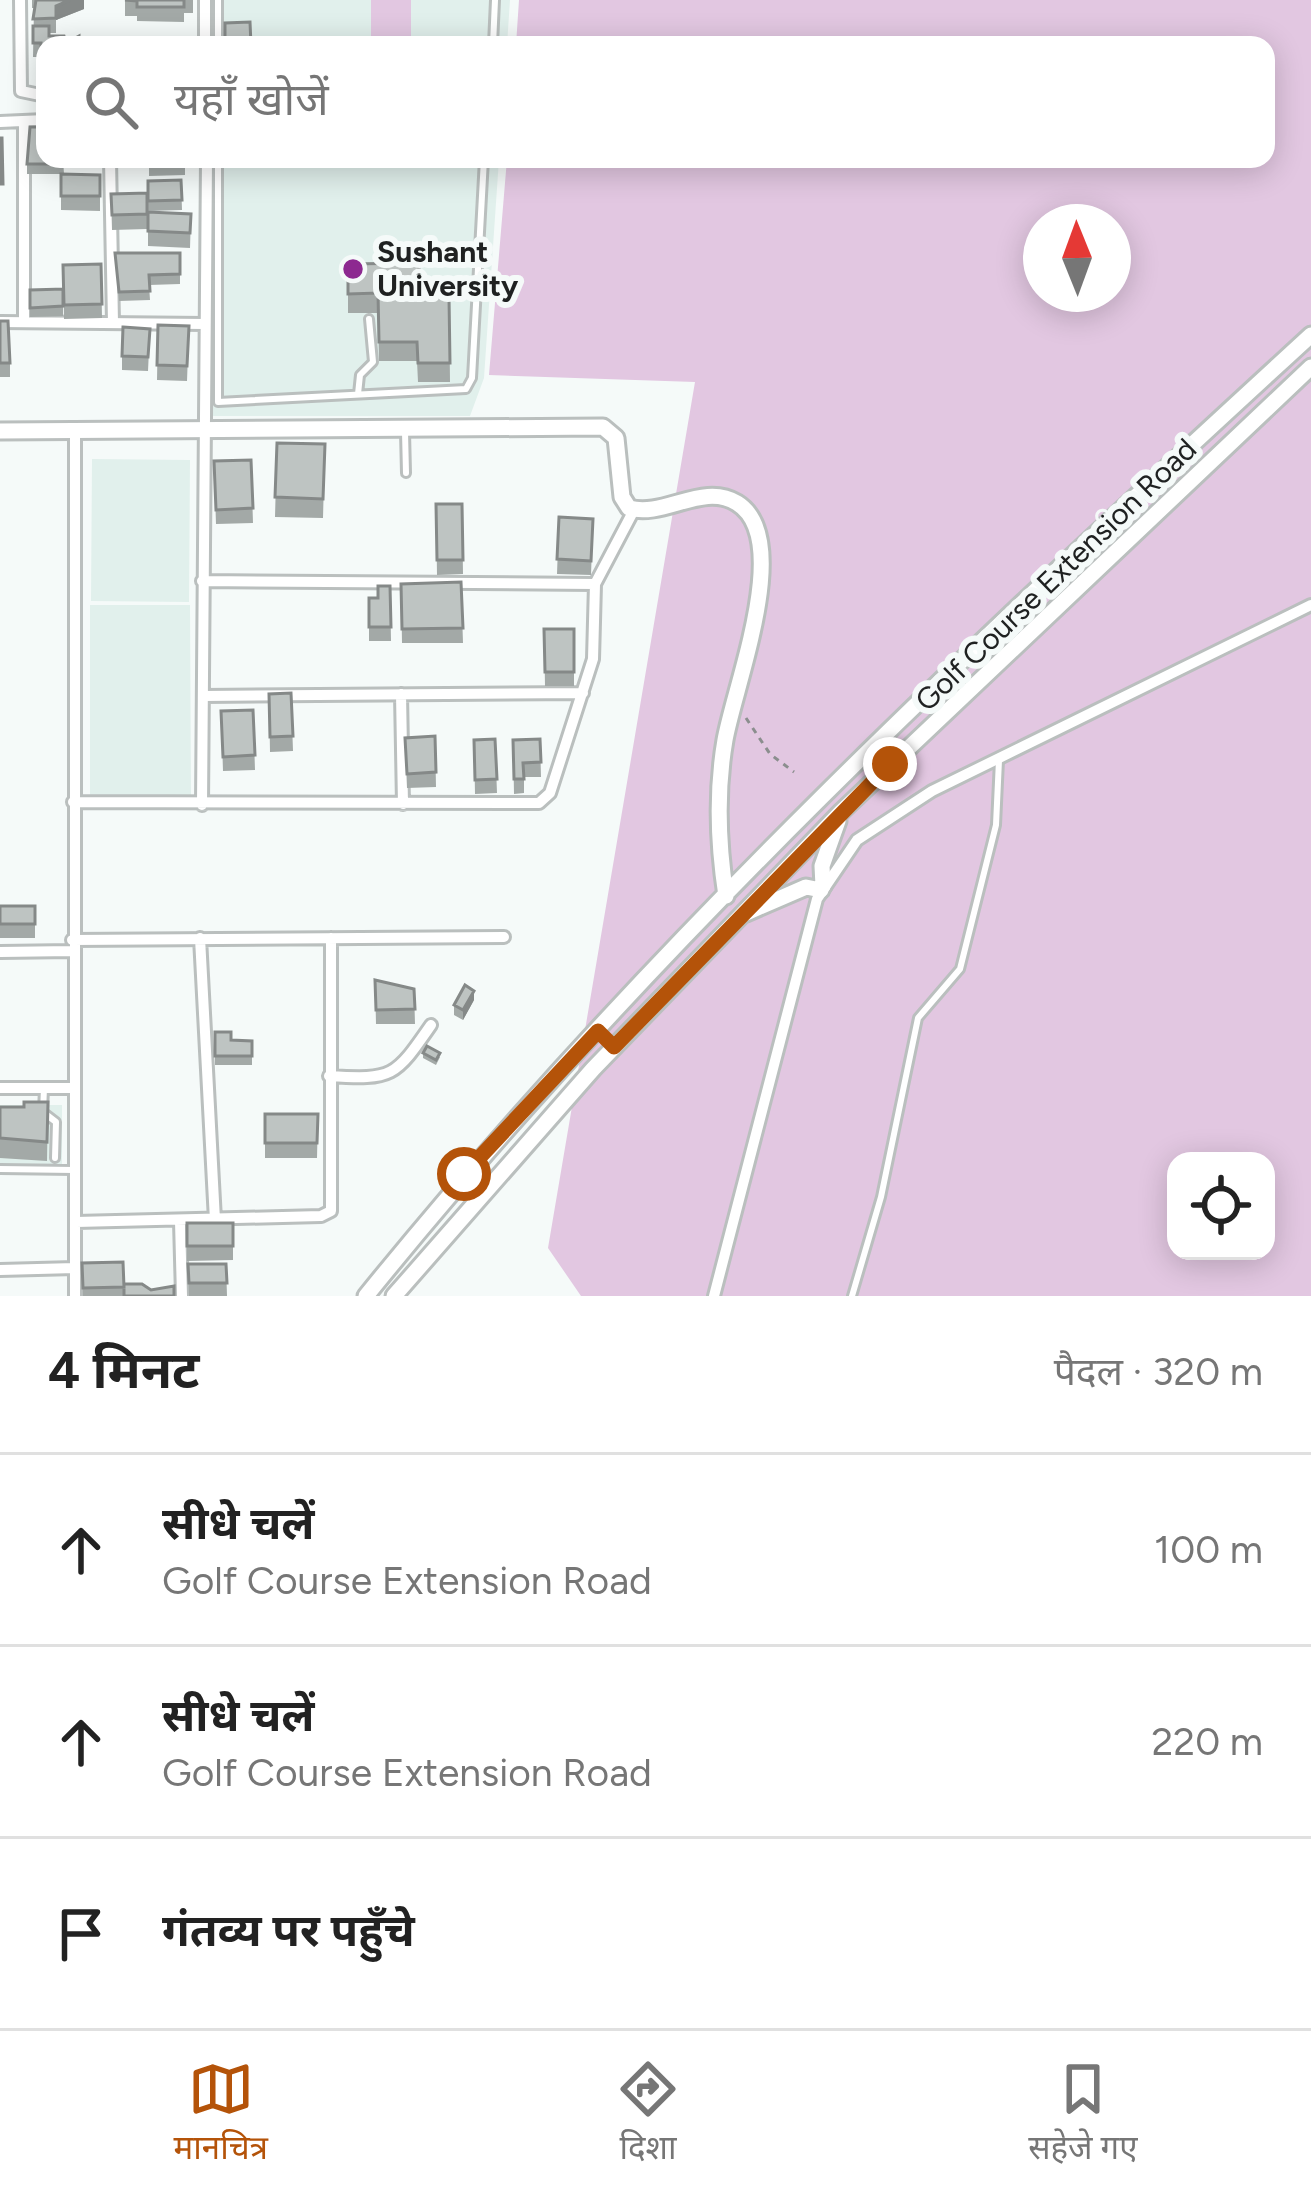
<!DOCTYPE html>
<html lang="hi">
<head>
<meta charset="utf-8">
<style>
  :root { --surface:#fff; --page:#f2f2f2; --text:#222; --muted:#767676; --line:#e0e0e0; --accent:#b45309 }
  body { margin:0; font-family:Figtree,"Noto Sans Devanagari",sans-serif; background:var(--page); color:var(--text) }
  .controls { position:absolute; right:36px; bottom:36px; display:grid; overflow:hidden; border-radius:24px; box-shadow:0 6px 30px #0003 }
  .controls button { width:108px; height:108px; display:grid; place-items:center; padding:0; border:0; border-bottom:3px solid var(--line); background:var(--surface); color:var(--text); font:60px sans-serif }
  .compass { position:absolute; left:1023px; top:204px; width:108px; height:108px; border-radius:50%; background:var(--surface); box-shadow:0 6px 30px #0003; rotate:359deg }
  .stop { position:absolute; width:36px; height:36px; margin:-27px; border:9px solid #b45309; border-radius:50%; background:#fff }
  .stop.end { background:#b45309; border-color:#fff; box-shadow:0 3px 12px #0008 }
  .list { margin:0; padding:0; list-style:none }
  h2 { display:flex; justify-content:space-between; align-items:center; height:156px; margin:0; padding:0 48px; font-size:51px }
  h2 small { font-size:39px; font-weight:400; color:var(--muted) }
  .list li { display:grid; grid-template-columns:78px 1fr auto; gap:36px; align-items:center; box-sizing:border-box; height:192px; padding:0 48px; border-top:3px solid var(--line) }
  .list b { display:block; font-size:45px; white-space:nowrap }
  .list p { margin:0; font-size:39px; white-space:nowrap; color:var(--muted) }
  .list em { font-size:39px; font-style:normal; color:var(--muted) }
  .icon { flex:none; width:66px; height:66px; fill:none; stroke:currentColor; stroke-width:2; stroke-linecap:round; stroke-linejoin:round }
  .map { position:relative; flex:none; width:1311px; height:1296px; overflow:hidden }
  .search { position:absolute; background:var(--surface); box-shadow:0 6px 30px #0003; left:36px; right:36px; top:36px; height:132px; display:flex; align-items:center; gap:30px; box-sizing:border-box; padding:0 42px; border-radius:24px; color:var(--muted); font-size:45px }
  .sheet { height:732px; background:var(--surface) }
  nav { display:flex; justify-content:space-around; align-items:center; box-sizing:border-box; height:168px; border-top:3px solid var(--line); background:var(--surface); font-size:33px; color:var(--muted) }
  nav a { display:grid; justify-items:center; gap:6px }
  nav .on { color:var(--accent) }
  .map>svg:first-child { display:block }
  .built { fill:#e1f0ec }
  .green { fill:#e2c7e1; fill-rule:evenodd }
  .lines { fill:none; stroke-linecap:round; stroke-linejoin:round }
  .lane-casing { stroke:#babfbe; stroke-width:12 }
  .street-casing { stroke:#babfbe; stroke-width:16 }
  .secondary-casing { stroke:#babfbe; stroke-width:21 }
  .path { stroke:#8b8e8e; stroke-width:3; stroke-dasharray:6 6; stroke-linecap:butt }
  .lane { stroke:#fff; stroke-width:6 }
  .street { stroke:#fff; stroke-width:10 }
  .secondary { stroke:#fff; stroke-width:15 }
  .wall { fill:#a3a9a7 }
  .shaded-wall { fill:#858988 }
  .building { fill:#bec4c2; stroke:#858988; stroke-width:3 }
  .route { stroke:#b45309; stroke-width:15 }
  .poi-dot { fill:#8d2990; stroke:#f5faf9; stroke-width:4.5 }
  .labels { text-anchor:middle; stroke-width:12; stroke-linejoin:round; paint-order:stroke }
  .poi-label { font-size:30px; font-weight:bold; fill:#1f2121; stroke:#f5faf9; text-anchor:start }
  .street-label { font-size:30px; fill:#1f2121; stroke:#f5faf9 }
</style>
</head>
<body>
<div class="map">
<svg width="1311" height="1296" viewBox="0 0 1311 1296">
  <rect width="100%" height="100%" fill="#f5faf9"/>
  <path class="built" d="M 215,0 L 510,0 L 507,45 L 216,45 Z
    M 216,159 L 499,159 L 484,378 L 470,416 L 213,416 Z
    M 92,459 L 190,460 L 189,602 L 91,601 Z
    M 90,605 L 190,605 L 191,799 L 90,799 Z
    M 0,1105 L 62,1105 L 62,1166 L 0,1165 Z"/>
  <path class="green" d="M 371,0 L 411,0 L 411,38 L 371,37 Z
    M 519,0 L 1311,0 L 1311,1296 L 581,1296 L 548,1248 L 695,382 L 489,375 L 507,159 L 1266,159 L 1266,45 L 516,45 ZM 1041,222 L 1113,222 L 1113,294 L 1041,294 ZM 1176,1161 L 1266,1161 L 1266,1251 L 1176,1251 Z"/>
  <g class="lines">
    <defs>
      <path id="lane" d="M 218,0 L 218,45
        M 493,45 L 495,0
        M 218,159 L 218,402 L 466,389 L 472,378 L 484,159
        M 358,394 L 360,375 L 373,362 L 369,319
        M 405,432 L 406,473
        M 44,1088 L 43,1112 L 56,1122 L 55,1158
        M 0,1169 L 74,1170
        M 852,1296 L 881,1197 L 918,1018 L 960,969 L 996,825 L 999,760"/>
      <path id="street" d="M 20,0 L 21,91 L 45,96
        M 205,0 L 205,45
        M 24,121 L 24,322
        M 0,122 L 45,120
        M 110,159 L 113,323
        M 0,322 L 205,324
        M 75,430 L 75,1296
        M 202,581 L 595,584
        M 401,694 L 403,804
        M 204,696 L 583,693
        M 73,802 L 539,803 L 550,793 L 593,659 L 595,584 L 634,510
        M 202,805 L 207,159
        M 200,938 L 215,1220
        M 72,940 L 504,937
        M 0,952 L 72,951
        M 329,1076 C 393,1080 395,1077 431,1025
        M 0,1088 L 73,1088
        M 180,1221 L 182,1296
        M 76,1222 L 321,1216 L 331,1211 L 331,938
        M 0,1270 L 75,1268
        M 714,1296 L 817,899 L 857,840 L 932,791 L 1311,605"/>
      <path id="secondary" d="M 0,431 L 603,427 L 616,438 L 622,497 L 629,508 C 664,518 703,482 737,503 C 794,538 734,687 725,740 C 716,792 718,844 726,896
        M 823,886 L 822,866 L 838,821
        M 746,913 L 806,887 L 821,890
        M 366,1296 C 648,947 981,638 1311,335
        M 394,1296 L 593,1069 L 841,812 L 1311,367"/>
    </defs>
    <use href="#lane" class="lane-casing"/>
    <use href="#street" class="street-casing"/>
    <use href="#secondary" class="secondary-casing"/>
    <path class="path" d="M 746,718 L 770,754 L 794,772"/>
    <use href="#lane" class="lane"/>
    <use href="#street" class="street"/>
    <use href="#secondary" class="secondary"/>
  </g>
  <path class="wall" d="M 32,0 L 84,0 L 84,9 L 56,20 L 56,33 L 49,33 L 49,36 L 66,43 L 79,42 L 45,45 L 45,85 L 41,85 L 41,57 L 33,57 L 34,8 L 32,8 Z
    M 125,0 L 193,0 L 193,13 L 184,13 L 184,22 L 137,21 L 137,16 L 125,16 Z
    M 63,159 L 64,174 L 27,174 L 27,164 Z
    M 149,159 L 185,159 L 185,175 L 149,176 Z
    M 61,174 L 100,175 L 100,211 L 61,210 Z
    M 181,180 L 182,210 L 148,211 L 148,181 Z
    M 147,193 L 147,229 L 112,230 L 111,194 Z
    M 148,212 L 191,214 L 190,248 L 148,246 Z
    M 115,253 L 180,253 L 180,284 L 149,285 L 150,300 L 119,301 Z
    M 101,264 L 102,318 L 64,319 L 63,265 Z
    M 348,264 L 419,284 L 435,297 L 449,297 L 450,382 L 418,382 L 417,361 L 379,361 L 378,313 L 348,313 Z
    M 63,289 L 63,316 L 30,317 L 30,290 Z
    M 0,321 L 10,363 L 10,377 L 0,377 Z
    M 158,325 L 189,326 L 187,381 L 157,380 Z
    M 150,329 L 148,371 L 122,370 L 122,356 Z
    M 277,443 L 325,444 L 323,518 L 275,517 Z
    M 251,460 L 253,523 L 216,524 L 214,461 Z
    M 436,504 L 462,504 L 463,574 L 437,575 Z
    M 559,517 L 593,519 L 591,575 L 557,574 Z
    M 461,582 L 463,643 L 402,643 L 401,584 Z
    M 390,586 L 391,641 L 369,641 L 369,598 L 378,598 Z
    M 544,629 L 574,629 L 574,686 L 545,686 Z
    M 291,693 L 293,751 L 270,752 L 269,694 Z
    M 253,710 L 255,770 L 223,771 L 221,711 Z
    M 435,736 L 436,787 L 407,788 L 405,738 Z
    M 495,739 L 497,793 L 475,794 L 474,740 Z
    M 540,739 L 541,777 L 524,777 L 524,793 L 514,794 L 513,740 Z
    M 0,906 L 35,906 L 35,938 L 0,938 Z
    M 375,980 L 414,989 L 415,1024 L 376,1024 Z
    M 474,1000 L 463,1020 L 454,1015 L 454,1005 Z
    M 215,1032 L 231,1040 L 252,1041 L 252,1065 L 215,1065 Z
    M 423,1053 L 440,1057 L 436,1065 L 423,1058 Z
    M 48,1102 L 47,1161 L 0,1158 L 0,1107 L 24,1107 Z
    M 265,1114 L 318,1114 L 317,1158 L 265,1158 Z
    M 187,1223 L 233,1223 L 233,1260 L 187,1261 Z
    M 123,1262 L 124,1296 L 83,1296 L 82,1263 Z
    M 188,1264 L 226,1264 L 227,1296 L 189,1296 Z"/>
  <path class="shaded-wall" d="M 70,0 L 84,0 L 84,9 L 56,20 L 56,6 Z
    M 474,991 L 474,1000 L 463,1020 L 463,1010 Z"/>
  <path class="building" d="M 36,0 L 70,0 L 56,6 L 56,18 L 33,19 Z
    M 125,0 L 184,0 L 184,7 L 137,7 L 137,1 Z
    M 250,22 L 251,45 L 225,45 L 225,23 Z
    M 33,26 L 49,26 L 49,36 L 64,36 L 66,43 L 79,36 L 79,42 L 88,43 L 88,45 L 45,45 L 45,71 L 41,71 L 41,43 L 33,43 Z
    M 192,38 L 193,45 L 161,45 Z
    M 30,127 L 45,127 L 45,159 L 63,159 L 64,164 L 27,164 Z
    M 0,138 L 2,138 L 3,184 L 0,184 Z
    M 149,159 L 185,159 L 185,161 L 149,162 Z
    M 61,174 L 100,175 L 100,196 L 61,196 Z
    M 181,180 L 182,200 L 148,201 L 148,181 Z
    M 147,193 L 147,214 L 112,215 L 111,194 Z
    M 148,212 L 191,214 L 190,233 L 148,231 Z
    M 115,253 L 180,253 L 180,274 L 149,275 L 150,291 L 119,292 Z
    M 419,263 L 419,284 L 435,283 L 435,297 L 449,297 L 450,363 L 418,363 L 417,342 L 379,342 L 378,293 L 348,294 L 348,264 Z
    M 101,264 L 102,304 L 64,305 L 63,265 Z
    M 63,289 L 63,306 L 30,308 L 30,290 Z
    M 0,321 L 8,321 L 10,363 L 0,363 Z
    M 158,325 L 189,326 L 187,366 L 157,365 Z
    M 123,327 L 150,329 L 148,357 L 122,356 Z
    M 277,443 L 325,444 L 323,499 L 275,497 Z
    M 251,460 L 253,508 L 216,510 L 214,461 Z
    M 436,504 L 462,504 L 463,560 L 437,560 Z
    M 559,517 L 593,519 L 591,561 L 557,559 Z
    M 461,582 L 463,628 L 402,629 L 401,584 Z
    M 378,586 L 390,586 L 391,627 L 369,627 L 369,598 L 378,598 Z
    M 544,629 L 574,629 L 574,672 L 545,672 Z
    M 291,693 L 293,736 L 270,737 L 269,694 Z
    M 253,710 L 255,755 L 223,757 L 221,711 Z
    M 435,736 L 436,772 L 407,774 L 405,738 Z
    M 495,739 L 497,779 L 475,780 L 474,740 Z
    M 540,739 L 541,762 L 523,763 L 524,779 L 514,779 L 513,740 Z
    M 0,906 L 35,906 L 35,924 L 0,924 Z
    M 375,980 L 414,989 L 415,1009 L 376,1010 Z
    M 465,985 L 474,991 L 463,1010 L 454,1005 Z
    M 215,1032 L 231,1032 L 231,1040 L 252,1041 L 252,1056 L 215,1056 Z
    M 427,1046 L 440,1053 L 436,1060 L 423,1053 Z
    M 24,1102 L 48,1102 L 47,1142 L 0,1138 L 0,1107 L 24,1107 Z
    M 265,1114 L 318,1114 L 317,1143 L 265,1143 Z
    M 187,1223 L 233,1223 L 233,1246 L 187,1246 Z
    M 123,1262 L 124,1287 L 83,1288 L 82,1263 Z
    M 188,1264 L 226,1264 L 227,1283 L 189,1283 Z
    M 124,1284 L 142,1284 L 151,1290 L 174,1286 L 174,1296 L 124,1296 Z"/>
  <g class="lines">
    <path class="route" d="M 464,1174 L 598,1031 L 614,1047 L 890,764"/>
  </g>
  <circle class="poi-dot" cx="353" cy="269" r="12"/>
  <g class="labels">
    <g class="poi-label">
      <text x="377" y="262">Sushant<tspan x="377" dy="34">University</tspan></text>
    </g>
    <g class="street-label">
      <text transform="translate(1056 575) rotate(-44)" y="10">Golf Course Extension Road</text>
    </g>
  </g>
</svg>
<div class="controls">
<button><svg class="icon" aria-label="locate" viewBox="0 0 24 24"><circle cx="12" cy="12" r="6"/><path d="M12 2v4M12 18v4M2 12h4M18 12h4"/></svg></button>
</div>
<svg class="compass" viewBox="-18 -18 36 36"><path d="M0-13l5 13h-10z" fill="#e53935"/><path d="M0 13l5-13h-10z" fill="#767676"/></svg>
<div class="stop" style="left:464px;top:1174px"></div>
<div class="stop end" style="left:890px;top:764px"></div>
<div class="search"><svg class="icon" aria-label="search" viewBox="0 0 24 24"><circle cx="10" cy="10" r="6"/><path d="M15 15l6 6"/></svg>यहाँ खोजें</div>
</div>
<section class="sheet">
<h2>4 मिनट<small>पैदल · 320 m</small></h2>
<ul class="list">
<li><svg class="icon" aria-label="ahead" viewBox="0 0 24 24"><path d="M12 20V5M6 11l6-6 6 6"/></svg><div><b>सीधे चलें</b><p>Golf Course Extension Road</p></div><em>100 m</em></li>
<li><svg class="icon" aria-label="ahead" viewBox="0 0 24 24"><path d="M12 20V5M6 11l6-6 6 6"/></svg><div><b>सीधे चलें</b><p>Golf Course Extension Road</p></div><em>220 m</em></li>
<li><svg class="icon" aria-label="arrive" viewBox="0 0 24 24"><path d="M6 21V4h12l-3 4 3 4H6"/></svg><div><b>गंतव्य पर पहुँचे</b></div></li>
</ul>
</section>
<nav>
<a class="on"><svg class="icon" aria-label="map" viewBox="0 0 24 24"><path d="M3 6l6-2 6 2 6-2v14l-6 2-6-2-6 2zM9 4v14M15 6v14"/></svg>मानचित्र</a>
<a><svg class="icon" aria-label="directions" viewBox="0 0 24 24"><path d="M12 3l9 9-9 9-9-9zM9 14v-3h6M13 9l2 2-2 2"/></svg>दिशा</a>
<a><svg class="icon" aria-label="saved" viewBox="0 0 24 24"><path d="M7 4h10v16l-5-4-5 4z"/></svg>सहेजे गए</a>
</nav>
</body>
</html>
